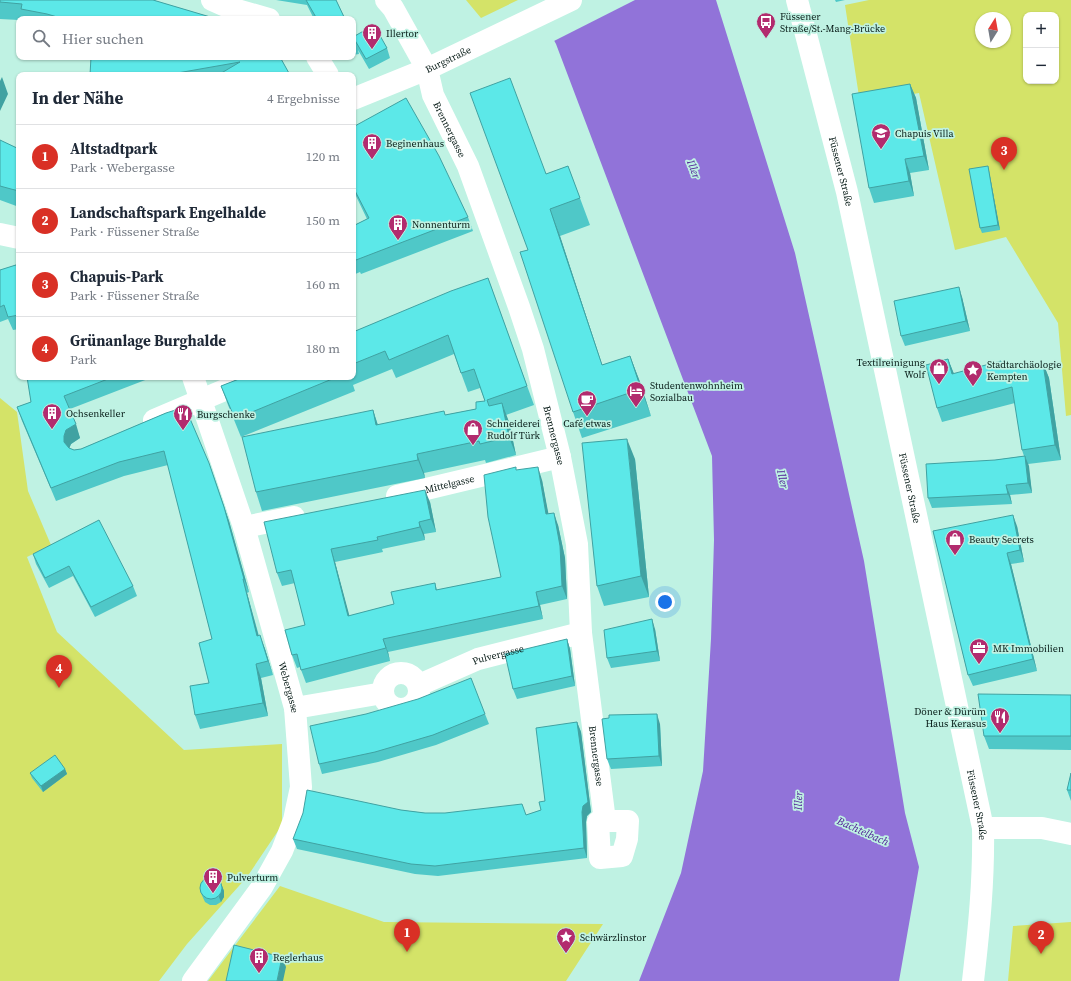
<!DOCTYPE html>
<html lang="de">
<head>
<meta charset="utf-8">
<style>
  :root { --surface:#fff; --page:#f6f6f7; --text:#1f2937; --muted:#747a83; --line:#e0e1e3; --accent:#d93025 }
  body { margin:0; font-family:"Source Serif 4",serif; background:var(--page); color:var(--text) }
  .controls { position:absolute; right:12px; top:12px; display:grid; overflow:hidden; border-radius:8px; box-shadow:0 1px 3px #0004 }
  .controls button { width:36px; height:36px; display:grid; place-items:center; padding:0; border:0; border-bottom:1px solid var(--line); background:var(--surface); color:var(--text); font:20px sans-serif }
  .compass { position:absolute; left:975px; top:12px; width:36px; height:36px; border-radius:50%; background:var(--surface); box-shadow:0 1px 3px #0004; rotate:11deg }
  .you { position:absolute; left:665px; top:602px; width:14px; height:14px; margin:-10px; border:3px solid #fff; border-radius:50%; background:#1a73e8; box-shadow:0 0 0 6px #1a73e833 }
  .badge { display:grid; place-items:center; width:26px; height:26px; border-radius:50%; background:var(--accent); color:#fff; font-size:13px; font-weight:700 }
  .pin { position:absolute; translate:-50% -33px; filter:drop-shadow(0 1px 2px #0008) }
  .pin::after { content:''; position:absolute; top:21px; width:14px; height:12px; background:inherit; clip-path:polygon(0 0,100% 0,50% 100%) }
  .list { margin:0; padding:0; list-style:none }
  h2 { display:flex; justify-content:space-between; align-items:center; height:52px; margin:0; padding:0 16px; font-size:17px }
  h2 small { font-size:13px; font-weight:400; color:var(--muted) }
  .list li { display:grid; grid-template-columns:26px 1fr auto; gap:12px; align-items:center; box-sizing:border-box; height:64px; padding:0 16px; border-top:1px solid var(--line) }
  .list b { display:block; font-size:15px; white-space:nowrap }
  .list p { margin:0; font-size:13px; white-space:nowrap; color:var(--muted) }
  .list em { font-size:13px; font-style:normal; color:var(--muted) }
  .icon { flex:none; width:22px; height:22px; fill:none; stroke:currentColor; stroke-width:2; stroke-linecap:round; stroke-linejoin:round }
  .map { position:relative; flex:none; width:1071px; height:981px; overflow:hidden }
  .search { position:absolute; background:var(--surface); box-shadow:0 1px 3px #0004; left:16px; top:16px; width:340px; height:44px; display:flex; align-items:center; gap:10px; box-sizing:border-box; padding:0 14px; border-radius:8px; color:var(--muted); font-size:15px }
  .panel { position:absolute; background:var(--surface); box-shadow:0 1px 3px #0004; left:16px; top:72px; width:340px; height:308px; border-radius:8px }
  .map>svg:first-child { display:block }
  .green { fill:#d4e368; fill-rule:evenodd }
  .water { fill:#9173d9 }
  .pier { fill:#bff2e3 }
  .lines { fill:none; stroke-linecap:round; stroke-linejoin:round }
  .minor { stroke:#fff; stroke-width:22 }
  .tertiary { stroke:#fff; stroke-width:22 }
  .wall { fill:#4fc8c8 }
  .shaded-wall { fill:#40a2a2 }
  .building { fill:#5ce8e8; stroke:#40a2a2 }
  .labels { text-anchor:middle; stroke-width:3.5; stroke-linejoin:round; paint-order:stroke }
  .poi-label { font-size:10px; fill:#071b17; stroke:#bff2e3; text-anchor:start }
  .street-label { font-size:10px; fill:#071b17; stroke:#bff2e3 }
  .water-label { font-size:11px; font-style:italic; fill:#4c1892; stroke:#bff2e3 }
</style>
</head>
<body>
<div class="map">
<svg width="1071" height="981" viewBox="0 0 1071 981">
  <rect width="100%" height="100%" fill="#bff2e3"/>
  <path class="green" d="M 466,0 L 518,0 L 481,18 Z
    M 869,0 L 1071,0 L 1071,415 L 1066,416 L 1058,323 L 1006,237 L 955,250 L 919,93 L 860,103 L 845,5 ZM 1026,15 L 1056,15 L 1056,81 L 1026,81 ZM 981,18 L 1005,18 L 1005,42 L 981,42 Z
    M 0,398 L 17,412 L 28,491 L 51,545 L 27,557 L 57,632 L 184,750 L 282,744 L 282,825 L 247,877 L 187,944 L 159,981 L 0,981 Z
    M 280,886 L 384,922 L 603,924 L 566,981 L 208,981 Z
    M 1071,922 L 1071,981 L 1008,981 L 1013,926 Z"/>
  <path class="water" d="M 532,0 L 716,0 L 795,253 L 864,561 L 905,813 L 919,867 L 899,981 L 639,981 L 681,873 L 703,771 L 711,639 L 714,540 L 712,456 L 556,44 Z"/>
  <path class="pier" d="M 530,0 L 635,0 L 552,42 Z"/>
  <g class="lines">
    <g class="minor">
      <path d="M 212,0 L 230,8 L 269,19"/>
      <path d="M 317,57 L 328,75"/>
      <path id="s1" d="M 427,69 L 433,95 L 468,166 L 519,307 L 533,349 L 560,457 L 577,544 L 581,633 L 605,821"/>
      <path id="s2" d="M 193,377 L 244,527 L 295,708 L 301,787 L 294,820 L 282,851 L 262,887 L 193,981"/>
      <path d="M 154,420 L 255,377"/>
      <path id="s3" d="M 397,496 L 560,457"/>
      <path d="M 244,527 L 294,517"/>
      <circle cx="401" cy="691" r="18"/>
      <path id="s4" d="M 419,685 L 478,659 L 581,633"/>
      <path d="M 295,708 L 383,693"/>
      <path d="M 605,821 L 628,821 L 627,839 L 622,856 L 600,858 L 598,822 Z"/>
    </g>
    <g class="tertiary">
      <path d="M 386,0 L 393,8 L 427,69"/>
      <path id="s5" d="M 797,0 L 847,192 L 983,828 C 984,879 979,929 973,981"/>
      <path id="s6" d="M 353,99 L 427,69 L 571,0"/>
      <path d="M 0,234 L 19,238"/>
      <path d="M 983,828 L 1042,828 L 1071,834"/>
    </g>
  </g>
  <path class="wall" d="M 0,0 L 155,0 L 156,1 L 217,19 L 19,19 L 19,20 L 0,19 Z
    M 276,0 L 336,0 L 345,19 L 314,19 L 307,5 Z
    M 835,0 L 845,0 L 836,2 Z
    M 353,37 L 387,48 L 390,58 L 369,69 L 358,50 L 359,54 L 353,55 Z
    M 280,57 L 290,75 L 90,75 Z
    M 340,57 L 348,57 L 342,59 Z
    M 910,84 L 916,98 L 929,170 L 910,173 L 914,196 L 874,203 L 869,188 Z
    M 353,127 L 468,217 L 473,231 L 361,274 L 360,272 L 353,275 L 353,226 L 367,219 L 356,196 L 353,198 Z
    M 0,140 L 19,149 L 19,207 L 0,200 Z
    M 568,166 L 590,225 L 560,236 L 602,365 L 630,356 L 640,382 L 651,416 L 582,438 L 573,412 L 546,174 Z
    M 988,166 L 989,171 L 1000,230 L 982,233 L 980,228 Z
    M 19,264 L 19,329 L 13,330 L 8,319 L 0,322 L 0,270 Z
    M 488,278 L 534,405 L 506,415 L 509,422 L 516,455 L 486,463 L 485,460 L 424,473 L 425,478 L 262,511 L 256,492 L 373,410 L 378,425 L 445,415 L 476,409 L 485,401 L 480,388 L 468,392 L 454,354 L 396,378 L 392,369 L 353,385 L 355,391 L 241,437 L 228,405 L 221,386 L 244,377 L 353,377 L 353,332 Z
    M 962,297 L 970,331 L 905,346 L 901,336 Z
    M 948,359 L 954,374 L 1003,369 L 1043,363 L 1049,378 L 1061,460 L 1028,464 L 1032,493 L 1010,495 L 1012,504 L 932,508 L 928,498 L 995,460 L 1024,456 L 1022,450 L 1015,403 L 942,422 L 937,408 Z
    M 27,377 L 153,377 L 70,409 L 80,438 L 71,444 L 69,448 L 74,450 L 81,449 L 166,413 L 214,477 L 229,521 L 249,592 L 247,593 L 259,636 L 265,649 L 273,675 L 261,678 L 268,716 L 200,729 L 195,715 L 209,683 L 212,639 L 168,465 L 124,476 L 56,501 L 22,421 L 17,407 L 31,402 Z
    M 635,459 L 649,597 L 604,606 L 597,586 Z
    M 517,470 L 542,480 L 548,514 L 558,525 L 565,558 L 567,599 L 540,605 L 543,619 L 388,652 L 390,661 L 306,683 L 300,667 L 297,668 L 292,655 L 305,625 L 295,583 L 282,586 L 277,573 L 430,502 L 436,532 L 424,534 L 425,540 L 382,549 L 383,552 L 335,562 L 349,616 L 394,604 L 435,583 L 437,590 L 501,577 Z
    M 1017,526 L 1024,562 L 1011,564 L 1037,671 L 973,686 L 968,675 L 933,531 Z
    M 33,554 L 133,586 L 137,596 L 95,617 L 73,576 L 49,588 L 36,564 Z
    M 655,629 L 660,661 L 611,668 L 607,658 Z
    M 567,639 L 570,649 L 575,686 L 517,699 L 513,689 Z
    M 1071,695 L 1071,750 L 989,749 L 984,736 Z
    M 485,714 L 489,724 L 436,745 L 378,762 L 322,774 L 319,764 Z
    M 577,722 L 581,732 L 591,812 L 587,816 L 586,822 L 587,858 L 438,876 L 415,874 L 297,849 L 293,839 L 401,810 L 425,813 L 526,815 L 541,810 Z
    M 660,724 L 662,766 L 611,769 L 607,759 Z
    M 65,769 L 67,774 L 43,792 L 32,778 L 30,773 Z
    M 1071,773 L 1071,801 L 1067,790 Z
    M 222,886 L 224,891 L 224,897 L 221,902 L 216,905 L 210,905 L 205,902 L 200,891 Z"/>
  <path class="shaded-wall" d="M 2,77 L 8,94 L 0,111 L 0,81 Z
    M 910,84 L 916,98 L 929,170 L 924,156 Z
    M 905,159 L 910,173 L 914,196 L 909,181 Z
    M 988,166 L 989,171 L 1000,230 L 998,225 Z
    M 550,209 L 560,236 L 611,392 Z
    M 959,287 L 962,297 L 970,331 L 966,321 Z
    M 630,356 L 640,382 L 651,416 L 641,389 Z
    M 948,359 L 954,374 L 952,374 Z
    M 1043,363 L 1049,378 L 1061,460 L 1055,445 Z
    M 502,403 L 509,422 L 516,455 L 509,437 Z
    M 373,410 L 379,429 L 376,425 Z
    M 76,424 L 80,438 L 71,444 L 69,449 L 64,442 L 64,436 L 66,430 Z
    M 627,439 L 635,459 L 649,597 L 641,576 Z
    M 417,454 L 424,473 L 425,478 L 418,460 Z
    M 1025,456 L 1029,466 L 1032,493 L 1028,483 Z
    M 209,463 L 229,521 L 249,592 L 244,579 Z
    M 538,467 L 542,480 L 551,527 L 546,514 Z
    M 1006,485 L 1010,495 L 1012,504 L 1008,494 Z
    M 425,490 L 430,502 L 436,532 L 431,519 Z
    M 554,513 L 558,525 L 565,558 L 567,599 L 562,586 Z
    M 1013,515 L 1017,526 L 1024,562 L 1020,550 Z
    M 419,522 L 424,534 L 425,540 L 420,527 Z
    M 331,549 L 335,562 L 353,629 L 348,616 Z
    M 1007,553 L 1011,564 L 1037,671 L 1033,659 Z
    M 243,579 L 247,593 L 262,649 L 257,636 Z
    M 536,592 L 540,605 L 543,619 L 539,606 Z
    M 652,619 L 655,629 L 660,661 L 657,651 Z
    M 260,635 L 265,649 L 273,675 L 268,661 Z
    M 383,639 L 388,652 L 390,661 L 386,648 Z
    M 567,639 L 570,649 L 575,686 L 572,676 Z
    M 256,664 L 261,678 L 268,716 L 263,703 Z
    M 657,714 L 660,724 L 662,766 L 659,756 Z
    M 577,722 L 581,732 L 591,812 L 587,816 L 586,822 L 587,858 L 584,848 Z
    M 65,769 L 67,774 L 43,792 L 41,786 Z
    M 222,886 L 224,891 L 224,897 L 221,902 L 219,897 Z
    M 282,957 L 286,967 L 283,981 L 277,981 Z"/>
  <path class="building" d="M 0,0 L 153,0 L 217,19 L 64,19 L 47,14 L 21,9 L 22,4 L 0,2 Z
    M 306,0 L 336,0 L 345,19 L 317,19 Z
    M 374,25 L 387,48 L 366,59 L 353,37 Z
    M 353,38 L 356,44 L 353,44 Z
    M 91,57 L 280,57 L 290,75 L 218,75 L 240,62 L 166,75 L 90,75 Z
    M 510,78 L 546,174 L 568,166 L 580,198 L 550,209 L 602,365 L 630,356 L 641,389 L 573,412 L 520,252 L 528,250 L 470,93 Z
    M 910,84 L 924,156 L 905,159 L 909,181 L 869,188 L 852,94 Z
    M 406,98 L 439,156 L 468,217 L 356,260 L 355,258 L 353,259 L 353,226 L 369,218 L 353,187 L 353,127 Z
    M 0,140 L 19,149 L 19,191 L 11,189 L 0,186 Z
    M 988,166 L 998,225 L 980,228 L 969,169 Z
    M 19,264 L 19,315 L 8,317 L 4,305 L 0,307 L 0,270 Z
    M 488,278 L 527,386 L 487,400 L 489,406 L 502,403 L 509,437 L 480,444 L 479,441 L 417,454 L 418,460 L 256,492 L 242,437 L 373,410 L 376,425 L 444,411 L 445,415 L 476,409 L 476,402 L 485,401 L 474,369 L 461,373 L 448,335 L 389,360 L 385,351 L 353,364 L 353,332 L 451,291 Z
    M 959,287 L 966,321 L 901,336 L 894,301 Z
    M 948,359 L 952,374 L 1001,361 L 1003,369 L 1043,363 L 1055,445 L 1022,450 L 1012,387 L 937,408 L 926,365 Z
    M 27,377 L 113,377 L 64,396 L 76,424 L 66,430 L 64,436 L 64,442 L 69,448 L 74,450 L 81,449 L 166,413 L 185,407 L 209,463 L 224,507 L 244,579 L 243,579 L 257,636 L 260,635 L 268,661 L 256,664 L 263,703 L 195,715 L 190,686 L 209,683 L 199,643 L 212,639 L 164,451 L 119,462 L 51,488 L 17,407 L 31,402 Z
    M 244,377 L 337,377 L 235,419 L 221,386 Z
    M 627,439 L 641,576 L 597,586 L 582,443 Z
    M 1025,456 L 1028,483 L 1006,485 L 1008,494 L 928,498 L 926,464 L 995,460 Z
    M 516,467 L 516,470 L 538,467 L 546,514 L 554,513 L 560,546 L 562,586 L 536,592 L 539,606 L 383,639 L 386,648 L 301,670 L 297,654 L 292,655 L 285,630 L 305,625 L 291,570 L 277,573 L 264,522 L 425,490 L 431,519 L 419,522 L 420,527 L 377,537 L 378,540 L 331,549 L 348,616 L 394,604 L 391,592 L 435,583 L 436,590 L 501,577 L 488,517 L 484,475 Z
    M 1013,515 L 1020,550 L 1007,553 L 1033,659 L 968,675 L 933,531 Z
    M 99,520 L 133,586 L 91,607 L 69,566 L 45,578 L 33,554 Z
    M 652,619 L 657,651 L 607,658 L 604,630 Z
    M 567,639 L 572,676 L 513,689 L 505,654 Z
    M 471,678 L 485,714 L 433,735 L 375,752 L 319,764 L 310,726 L 366,714 L 418,699 Z
    M 978,694 L 1071,695 L 1071,736 L 984,736 Z
    M 657,714 L 659,756 L 607,759 L 602,719 L 609,718 L 609,715 Z
    M 577,722 L 588,802 L 583,806 L 582,812 L 584,848 L 435,866 L 411,864 L 293,839 L 303,813 L 307,790 L 401,810 L 425,813 L 445,813 L 522,804 L 526,815 L 541,810 L 539,802 L 545,801 L 536,728 Z
    M 55,755 L 65,769 L 41,786 L 30,773 Z
    M 1071,773 L 1071,790 L 1067,790 Z
    M200 888a11 11 0 1 1 22 0a11 11 0 1 1-22 0Z
    M 234,945 L 282,957 L 277,981 L 226,981 Z"/>
  <defs>
    <symbol id="bus-pin" viewBox="-11 -11 22 30"><path d="M0 17L-7.5 6A9.5 9.5 0 1 1 7.5 6Z" fill="#b22b6e" stroke="#bff2e3"/><path d="M-5-6H5V4H4V6H2V4H-2V6H-4V4H-5ZM-3.5-4V0h7V-4ZM-3.5 1.2v1.5H-2V1.2ZM2 1.2v1.5H3.5V1.2Z" fill="#fff"/></symbol>
    <symbol id="building-pin" viewBox="-11 -11 22 30"><path d="M0 17L-7.5 6A9.5 9.5 0 1 1 7.5 6Z" fill="#b22b6e" stroke="#bff2e3"/><path d="M-4-6H4V6H1V3H-1V6H-4ZM-2.5-4.3h1.7v1.8h-1.7ZM.8-4.3h1.7v1.8H.8ZM-2.5-1h1.7V.8h-1.7ZM.8-1h1.7V.8H.8Z" fill="#fff"/></symbol>
    <symbol id="school-pin" viewBox="-11 -11 22 30"><path d="M0 17L-7.5 6A9.5 9.5 0 1 1 7.5 6Z" fill="#b22b6e" stroke="#bff2e3"/><path d="M0-5L7-2L0 1L-7-2ZM-4 1L0 2.5L4 1V4Q0 6-4 4Z" fill="#fff"/></symbol>
    <symbol id="shop-pin" viewBox="-11 -11 22 30"><path d="M0 17L-7.5 6A9.5 9.5 0 1 1 7.5 6Z" fill="#b22b6e" stroke="#bff2e3"/><path d="M-5-2.5h2.3a2.7 3.5 0 0 1 5.4 0H5L5.5 6h-11ZM-1.5-2.5h3a1.5 2.3 0 0 0-3 0Z" fill="#fff"/></symbol>
    <symbol id="sight-pin" viewBox="-11 -11 22 30"><path d="M0 17L-7.5 6A9.5 9.5 0 1 1 7.5 6Z" fill="#b22b6e" stroke="#bff2e3"/><path d="M0-6L1.8-2.2L6-1.7L2.9 1.2L3.7 5.4L0 3.3L-3.7 5.4L-2.9 1.2L-6-1.7L-1.8-2.2Z" fill="#fff"/></symbol>
    <symbol id="hotel-pin" viewBox="-11 -11 22 30"><path d="M0 17L-7.5 6A9.5 9.5 0 1 1 7.5 6Z" fill="#b22b6e" stroke="#bff2e3"/><path d="M-6-4.5h1.5V1H6V5H4.5V3h-9V5H-6ZM-4 0a1.8 1.8 0 1 1 3.6 0ZM.5 0V-2.5h3Q6-2.5 6 0Z" fill="#fff"/></symbol>
    <symbol id="cafe-pin" viewBox="-11 -11 22 30"><path d="M0 17L-7.5 6A9.5 9.5 0 1 1 7.5 6Z" fill="#b22b6e" stroke="#bff2e3"/><path d="M-5.5-4.5H6V0H3Q3 3.5 0 3.5H-2.5Q-5.5 3.5-5.5 0ZM3-3.2v2h1.7v-2ZM-6 4.5H4V6H-6Z" fill="#fff"/></symbol>
    <symbol id="restaurant-pin" viewBox="-11 -11 22 30"><path d="M0 17L-7.5 6A9.5 9.5 0 1 1 7.5 6Z" fill="#b22b6e" stroke="#bff2e3"/><path d="M-5-6h1v4h1v-4h1v4h1v-4h1v5L-1.5 .5V6h-2V.5L-5-1ZM5-6V6H3V1.5H1.5Q1.5-4 5-6Z" fill="#fff"/></symbol>
    <symbol id="office-pin" viewBox="-11 -11 22 30"><path d="M0 17L-7.5 6A9.5 9.5 0 1 1 7.5 6Z" fill="#b22b6e" stroke="#bff2e3"/><path d="M-6-3h4V-5.5h4V-3h4V5H-6ZM-1-4.5V-3h2v-1.5ZM-6 0V1H6V0Z" fill="#fff"/></symbol>
  </defs>
  <g fill-rule="evenodd">
    <use href="#bus-pin" x="755" y="11" width="22" height="30"/>
    <use href="#building-pin" x="361" y="22" width="22" height="30"/>
    <use href="#school-pin" x="870" y="122" width="22" height="30"/>
    <use href="#building-pin" x="361" y="132" width="22" height="30"/>
    <use href="#building-pin" x="387" y="213" width="22" height="30"/>
    <use href="#shop-pin" x="928" y="357" width="22" height="30"/>
    <use href="#sight-pin" x="962" y="359" width="22" height="30"/>
    <use href="#hotel-pin" x="625" y="380" width="22" height="30"/>
    <use href="#cafe-pin" x="576" y="389" width="22" height="30"/>
    <use href="#building-pin" x="41" y="402" width="22" height="30"/>
    <use href="#restaurant-pin" x="172" y="403" width="22" height="30"/>
    <use href="#shop-pin" x="462" y="418" width="22" height="30"/>
    <use href="#shop-pin" x="944" y="528" width="22" height="30"/>
    <use href="#office-pin" x="968" y="637" width="22" height="30"/>
    <use href="#restaurant-pin" x="989" y="706" width="22" height="30"/>
    <use href="#building-pin" x="202" y="866" width="22" height="30"/>
    <use href="#sight-pin" x="555" y="926" width="22" height="30"/>
    <use href="#building-pin" x="248" y="946" width="22" height="30"/>
  </g>
  <g class="labels">
    <g class="poi-label">
      <text x="780" y="20">Füssener<tspan x="780" dy="12">Straße/St.-Mang-Brücke</tspan></text>
      <text x="386" y="37">Illertor</text>
      <text x="895" y="137">Chapuis Villa</text>
      <text x="386" y="147">Beginenhaus</text>
      <text x="412" y="228">Nonnenturm</text>
      <text x="925" y="366" text-anchor="end">Textilreinigung<tspan x="925" dy="12">Wolf</tspan></text>
      <text x="987" y="368">Stadtarchäologie<tspan x="987" dy="12">Kempten</tspan></text>
      <text x="650" y="389">Studentenwohnheim<tspan x="650" dy="12">Sozialbau</tspan></text>
      <text x="66" y="417">Ochsenkeller</text>
      <text x="197" y="418">Burgschenke</text>
      <text x="487" y="427">Schneiderei<tspan x="487" dy="12">Rudolf Türk</tspan></text>
      <text x="587" y="427" text-anchor="middle">Café etwas</text>
      <text x="969" y="543">Beauty Secrets</text>
      <text x="993" y="652">MK Immobilien</text>
      <text x="986" y="715" text-anchor="end">Döner &amp; Dürüm<tspan x="986" dy="12">Haus Kerasus</tspan></text>
      <text x="227" y="881">Pulverturm</text>
      <text x="580" y="941">Schwärzlinstor</text>
      <text x="273" y="961">Reglerhaus</text>
    </g>
    <g class="street-label">
      <text dy="4" stroke="none"><textPath href="#s6" startOffset="103">Burgstraße</textPath></text>
      <text dy="4" stroke="none"><textPath href="#s1" startOffset="65">Brennergasse</textPath></text>
      <text dy="4" stroke="none"><textPath href="#s5" startOffset="177">Füssener Straße</textPath></text>
      <text dy="4" stroke="none"><textPath href="#s1" startOffset="389">Brennergasse</textPath></text>
      <text dy="4" stroke="none"><textPath href="#s3" startOffset="54">Mittelgasse</textPath></text>
      <text dy="4" stroke="none"><textPath href="#s5" startOffset="501">Füssener Straße</textPath></text>
      <text dy="4" stroke="none"><textPath href="#s4" startOffset="85">Pulvergasse</textPath></text>
      <text dy="4" stroke="none"><textPath href="#s2" startOffset="325">Webergasse</textPath></text>
      <text dy="4" stroke="none"><textPath href="#s1" startOffset="713">Brennergasse</textPath></text>
      <text dy="4" stroke="none"><textPath href="#s5" startOffset="825">Füssener Straße</textPath></text>
    </g>
    <g class="water-label">
      <text transform="translate(694 169) rotate(69)" y="4">Iller</text>
      <text transform="translate(783 479) rotate(78)" y="4">Iller</text>
      <text transform="translate(798 801) rotate(-88)" y="4">Iller</text>
      <text transform="translate(863 831) rotate(24)" y="4">Bachtelbach</text>
    </g>
  </g>
</svg>
<div class="controls">
<button>+</button>
<button>−</button>
</div>
<svg class="compass" viewBox="-18 -18 36 36"><path d="M0-13l5 13h-10z" fill="#e53935"/><path d="M0 13l5-13h-10z" fill="#747a83"/></svg>
<div class="you"></div>
<div class="pin badge" style="left:407px;top:952px">1</div>
<div class="pin badge" style="left:1041px;top:954px">2</div>
<div class="pin badge" style="left:1004px;top:170px">3</div>
<div class="pin badge" style="left:59px;top:688px">4</div>
<div class="search"><svg class="icon" aria-label="search" viewBox="0 0 24 24"><circle cx="10" cy="10" r="6"/><path d="M15 15l6 6"/></svg>Hier suchen</div>
<section class="panel">
<h2>In der Nähe<small>4 Ergebnisse</small></h2>
<ul class="list">
<li><span class="badge">1</span><div><b>Altstadtpark</b><p>Park · Webergasse</p></div><em>120 m</em></li>
<li><span class="badge">2</span><div><b>Landschaftspark Engelhalde</b><p>Park · Füssener Straße</p></div><em>150 m</em></li>
<li><span class="badge">3</span><div><b>Chapuis-Park</b><p>Park · Füssener Straße</p></div><em>160 m</em></li>
<li><span class="badge">4</span><div><b>Grünanlage Burghalde</b><p>Park</p></div><em>180 m</em></li>
</ul>
</section>
</div>
</body>
</html>
